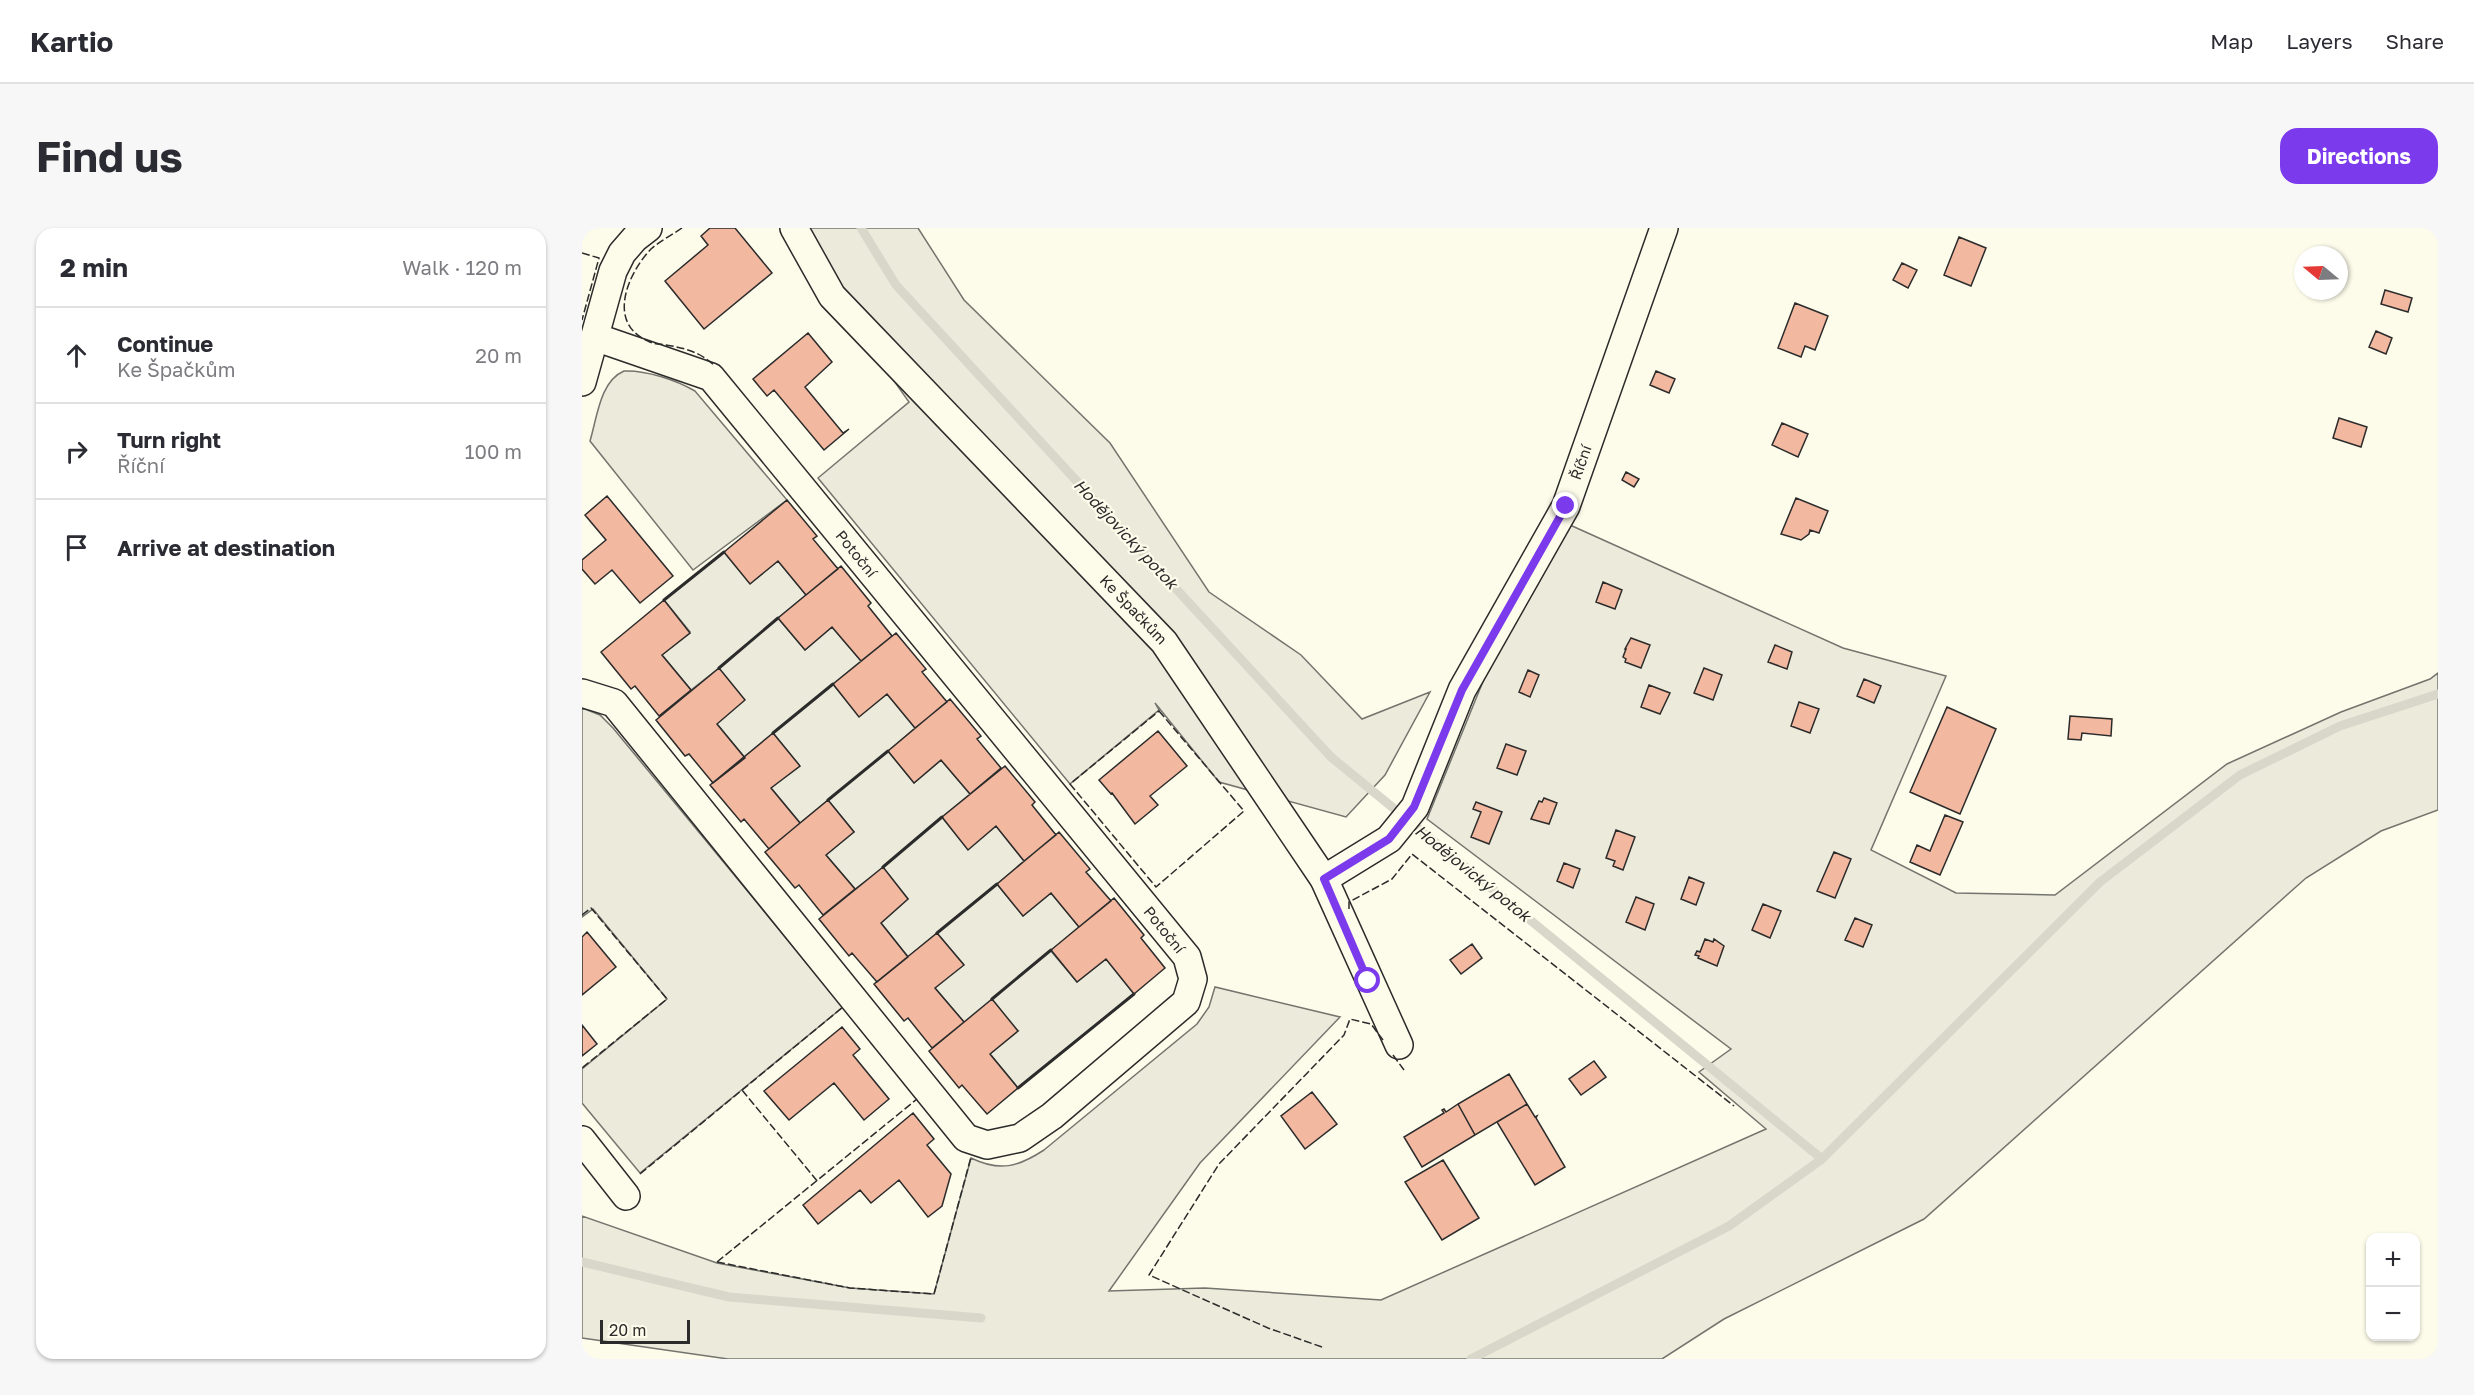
<!DOCTYPE html>
<html lang="en">
<head>
<meta charset="utf-8">
<style>
  :root { --surface:#fff; --page:#f7f7f7; --text:#2b2b33; --muted:#7c7c81; --line:#e1e1e2; --accent:#7c3aed }
  body { margin:0; font-family:"Golos Text",sans-serif; background:var(--page); color:var(--text) }
  .controls { position:absolute; right:18px; bottom:18px; display:grid; overflow:hidden; border-radius:12px; box-shadow:0 2px 4px #0004 }
  .controls button { width:54px; height:54px; display:grid; place-items:center; padding:0; border:0; border-bottom:2px solid var(--line); background:var(--surface); color:var(--text); font:30px sans-serif }
  .compass { position:absolute; left:1712px; top:18px; width:54px; height:54px; border-radius:50%; background:var(--surface); box-shadow:0 2px 4px #0004; rotate:289deg }
  .scale { position:absolute; left:18px; bottom:15px; width:90px; box-sizing:border-box; padding-left:6px; border:3px solid #2b2b2b; border-top:0; font-size:16px; line-height:21px; white-space:nowrap; color:#2b2b2b; -webkit-text-stroke:4px #fdfbea; paint-order:stroke }
  .stop { position:absolute; width:18px; height:18px; margin:-14px; border:4px solid #7c3aed; border-radius:50%; background:#fff }
  .stop.end { background:#7c3aed; border-color:#fff; box-shadow:0 2px 6px #0008 }
  .list { margin:0; padding:0; list-style:none }
  h2 { display:flex; justify-content:space-between; align-items:center; height:78px; margin:0; padding:0 24px; font-size:26px }
  h2 small { font-size:20px; font-weight:400; color:var(--muted) }
  .list li { display:grid; grid-template-columns:39px 1fr auto; gap:18px; align-items:center; box-sizing:border-box; height:96px; padding:0 24px; border-top:2px solid var(--line) }
  .list b { display:block; font-size:22px; white-space:nowrap }
  .list p { margin:0; font-size:20px; white-space:nowrap; color:var(--muted) }
  .list em { font-size:20px; font-style:normal; color:var(--muted) }
  .icon { flex:none; width:33px; height:33px; fill:none; stroke:currentColor; stroke-width:2; stroke-linecap:round; stroke-linejoin:round }
  .map { position:relative; flex:none; width:1856px; height:1131px; overflow:hidden; border-radius:18px }
  header { display:flex; align-items:center; gap:36px; box-sizing:border-box; height:84px; padding:0 30px; background:var(--surface); border-bottom:2px solid var(--line) }
  header strong { font-size:28px }
  nav { display:flex; gap:33px; margin-inline-start:auto; font-size:21px }
  .intro { display:flex; align-items:center; justify-content:space-between; box-sizing:border-box; height:144px; padding:0 36px }
  h1 { margin:0; font-size:42px }
  .button { padding:15px 27px; border-radius:18px; background:var(--accent); color:#fff; font-size:21px; font-weight:700 }
  main { display:flex; gap:36px; padding:0 36px }
  aside { flex:1; background:var(--surface); border-radius:18px; box-shadow:0 2px 4px #0004 }
  .map>svg:first-child { display:block }
  .green { fill:#ecebdb; stroke:#74746e; stroke-width:1.5 }
  .lines { fill:none; stroke-linecap:round; stroke-linejoin:round }
  .stream { stroke:#d8d7c9; stroke-width:9 }
  .building { fill:#f2b8a0; stroke:#2b2b2b; stroke-width:1.5 }
  .street-casing { stroke:#2b2b2b; stroke-width:30 }
  .street { stroke:#fdfbea; stroke-width:27 }
  .fence { stroke:#2b2b2b; stroke-width:1.5; stroke-dasharray:8 3; stroke-linecap:butt }
  .wall { stroke:#2b2b2b; stroke-width:3 }
  .route { stroke:#7c3aed; stroke-width:8 }
  .labels { text-anchor:middle; stroke-width:4.5; stroke-linejoin:round; paint-order:stroke }
  .street-label { font-size:15px; fill:#2b2b2b; stroke:#fdfbea }
  .water-label { font-size:16px; font-style:italic; fill:#2b2b2b; stroke:#fdfbea }
</style>
</head>
<body>
<header>
<strong>Kartio</strong>
<nav><a>Map</a><a>Layers</a><a>Share</a></nav>
</header>
<div class="intro"><h1>Find us</h1><a class="button">Directions</a></div>
<main>
<aside>
<h2>2 min<small>Walk · 120 m</small></h2>
<ul class="list">
<li><svg class="icon" aria-label="ahead" viewBox="0 0 24 24"><path d="M12 20V5M6 11l6-6 6 6"/></svg><div><b>Continue</b><p>Ke Špačkům</p></div><em>20 m</em></li>
<li><svg class="icon" aria-label="right" viewBox="0 0 24 24"><path d="M7 20v-9h11M14 6l5 5-5 5"/></svg><div><b>Turn right</b><p>Říční</p></div><em>100 m</em></li>
<li><svg class="icon" aria-label="arrive" viewBox="0 0 24 24"><path d="M6 21V4h12l-3 4 3 4H6"/></svg><div><b>Arrive at destination</b></div></li>
</ul>
</aside>
<div class="map">
<svg width="1856" height="1131" viewBox="0 0 1856 1131">
  <rect width="100%" height="100%" fill="#fdfbea"/>
  <path class="green" d="M 204,0 L 336,0 L 382,72 L 528,215 L 627,364 L 719,427 L 780,491 L 848,464 L 803,547 L 764,589 L 637,554 L 573,475 L 577,482 L 488,556 L 236,250 L 327,174 Z
    M 42,143 C 64,142 94,152 113,163 L 205,272 L 111,342 L 8,213 C 15,190 18,153 42,143 Z
    M 988,297 L 1261,420 L 1364,448 L 1289,622 L 1374,665 L 1473,667 L 1645,536 L 1759,484 L 1848,451 L 1856,445 L 1856,582 L 1799,603 L 1724,650 L 1342,991 L 1142,1091 L 1080,1131 L 146,1131 L 0,1110 L 0,988 L 135,1035 L 268,1060 L 352,1066 L 389,930 C 418,944 436,939 462,922 L 615,796 L 627,779 L 633,759 L 758,789 L 618,935 L 527,1063 L 623,1060 L 799,1072 L 1184,901 L 1117,844 L 1149,821 L 845,591 L 902,451 Z
    M 142,324 L 168,355 L 196,333 L 224,367 L 196,390 L 223,422 L 250,399 L 279,433 L 251,456 L 277,488 L 305,466 L 333,500 L 306,523 L 332,555 L 359,532 L 388,566 L 360,589 L 386,621 L 414,598 L 442,633 L 415,656 L 441,688 L 469,665 L 497,699 L 469,723 L 495,754 L 524,731 L 552,766 L 436,860 L 408,826 L 436,803 L 382,794 L 353,760 L 381,736 L 355,705 L 326,729 L 299,695 L 326,671 L 301,640 L 273,661 L 244,627 L 272,604 L 246,572 L 218,595 L 189,560 L 217,537 L 192,506 L 163,530 L 135,496 L 137,440 L 109,462 L 80,427 L 108,404 L 82,372 Z
    M 0,480 L 18,487 L 31,500 L 261,779 L 58,945 L 0,875 L 0,841 L 85,771 L 11,681 L 0,689 Z"/>
  <g class="lines">
    <path class="stream" d="M 279,0 L 314,57 L 749,529 L 1240,931 L 1147,998 L 889,1131
      M 1240,931 L 1518,654 L 1658,547 L 1758,498 L 1856,466
      M 0,1034 L 147,1069 L 399,1090"/>
  </g>
  <path class="building" d="M 128,0 L 153,0 L 190,45 L 122,101 L 83,53 L 126,17 L 119,8 Z
    M 1377,9 L 1404,20 L 1389,58 L 1362,47 Z
    M 1320,35 L 1335,42 L 1326,60 L 1311,52 Z
    M 1803,62 L 1830,70 L 1826,84 L 1799,76 Z
    M 1213,75 L 1246,88 L 1233,122 L 1223,118 L 1219,129 L 1196,120 Z
    M 1794,103 L 1810,110 L 1804,126 L 1787,119 Z
    M 226,105 L 250,134 L 223,159 L 261,205 L 267,201 L 242,222 L 192,162 L 185,168 L 171,151 Z
    M 1074,143 L 1093,151 L 1087,165 L 1068,157 Z
    M 1757,190 L 1785,199 L 1779,219 L 1751,210 Z
    M 1200,195 L 1226,206 L 1216,229 L 1190,217 Z
    M 1044,244 L 1057,251 L 1052,259 L 1040,252 Z
    M 25,268 L 91,348 L 58,375 L 30,342 L 13,356 L 0,341 L 0,332 L 24,312 L 3,287 Z
    M 1214,270 L 1246,283 L 1237,305 L 1228,302 L 1227,306 L 1219,312 L 1199,306 Z
    M 205,272 L 235,308 L 231,311 L 256,341 L 224,367 L 196,333 L 168,356 L 142,324 Z
    M 259,338 L 289,375 L 286,378 L 310,408 L 279,433 L 250,399 L 223,422 L 196,390 Z
    M 1021,354 L 1040,362 L 1033,381 L 1014,374 Z
    M 82,372 L 108,405 L 80,427 L 109,462 L 77,488 L 53,458 L 49,461 L 19,424 Z
    M 314,405 L 344,441 L 340,444 L 365,474 L 333,500 L 305,466 L 277,489 L 251,456 Z
    M 1049,410 L 1068,417 L 1059,440 L 1043,434 L 1044,431 L 1041,429 L 1044,421 L 1043,421 Z
    M 1193,417 L 1210,424 L 1205,441 L 1186,434 Z
    M 137,440 L 163,472 L 135,496 L 163,530 L 131,555 L 107,526 L 103,528 L 74,492 Z
    M 1122,440 L 1140,447 L 1131,472 L 1112,465 Z
    M 946,442 L 957,447 L 948,469 L 937,464 Z
    M 1282,451 L 1299,458 L 1292,475 L 1275,468 Z
    M 1067,457 L 1088,465 L 1078,486 L 1059,479 Z
    M 368,471 L 399,508 L 395,511 L 419,540 L 388,566 L 359,532 L 332,555 L 306,523 Z
    M 1217,474 L 1237,481 L 1228,505 L 1209,498 Z
    M 1365,479 L 1414,501 L 1378,586 L 1328,564 Z
    M 1488,488 L 1530,491 L 1529,508 L 1500,505 L 1499,512 L 1486,511 Z
    M 576,503 L 605,538 L 568,568 L 576,577 L 553,596 L 530,565 L 529,566 L 517,552 Z
    M 191,505 L 218,538 L 189,560 L 218,595 L 187,621 L 162,591 L 159,594 L 128,557 Z
    M 924,516 L 944,523 L 935,547 L 915,540 Z
    M 423,538 L 453,574 L 450,577 L 474,607 L 442,633 L 414,598 L 386,622 L 360,589 Z
    M 962,570 L 975,575 L 967,596 L 949,591 L 957,573 L 960,574 Z
    M 246,572 L 272,604 L 244,627 L 273,661 L 241,687 L 217,657 L 213,660 L 183,624 Z
    M 894,574 L 920,584 L 907,616 L 889,609 L 899,584 L 891,581 Z
    M 1363,587 L 1381,594 L 1358,647 L 1328,634 L 1335,617 L 1348,623 Z
    M 1034,602 L 1053,609 L 1041,642 L 1031,638 L 1033,633 L 1024,630 Z
    M 477,604 L 508,641 L 504,644 L 529,673 L 497,699 L 469,665 L 441,688 L 415,656 Z
    M 1252,624 L 1269,631 L 1253,670 L 1235,663 Z
    M 982,635 L 998,641 L 991,660 L 975,653 Z
    M 301,639 L 326,671 L 299,695 L 326,729 L 295,754 L 270,725 L 267,728 L 237,691 Z
    M 1107,649 L 1122,655 L 1114,677 L 1099,671 Z
    M 1054,669 L 1072,676 L 1063,702 L 1044,694 Z
    M 532,670 L 562,707 L 559,710 L 583,740 L 552,766 L 524,731 L 495,754 L 469,722 Z
    M 1181,676 L 1199,683 L 1188,710 L 1170,702 Z
    M 1273,690 L 1290,697 L 1281,719 L 1263,712 Z
    M 5,704 L 34,739 L 0,767 L 0,709 Z
    M 355,705 L 382,737 L 353,760 L 382,794 L 350,820 L 326,790 L 322,793 L 292,756 Z
    M 1123,711 L 1131,714 L 1132,711 L 1142,718 L 1135,738 L 1116,730 L 1117,728 L 1113,727 L 1115,723 L 1118,724 Z
    M 890,716 L 900,730 L 879,746 L 868,732 Z
    M 410,771 L 436,803 L 408,826 L 436,860 L 405,886 L 380,857 L 377,860 L 347,823 Z
    M 0,797 L 15,816 L 0,828 Z
    M 260,799 L 278,821 L 271,827 L 307,871 L 282,892 L 252,855 L 207,892 L 182,863 Z
    M 1012,833 L 1024,849 L 999,867 L 987,851 Z
    M 927,846 L 945,876 L 893,907 L 876,876 Z
    M 730,864 L 755,896 L 723,921 L 699,888 Z
    M 876,876 L 893,907 L 840,939 L 822,909 L 862,885 L 860,882 L 862,881 L 864,884 Z
    M 945,876 L 953,889 L 955,888 L 954,890 L 983,939 L 953,957 L 915,894 Z
    M 331,885 L 352,911 L 345,917 L 369,946 L 360,978 L 346,989 L 317,952 L 289,975 L 278,962 L 236,996 L 221,977 Z
    M 861,932 L 897,990 L 860,1012 L 823,954 Z"/>
  <g class="lines">
    <defs>
      <g id="street">
        <path id="s1" d="M 212,0 L 250,68 L 582,414 L 742,651 L 817,817"/>
        <path d="M 0,154 L 31,43 L 40,25 L 53,10 L 66,0"/>
        <path d="M 0,465 L 32,475 L 384,910 L 405,917 L 438,910 L 470,888 L 604,774 L 611,751 L 605,729 L 129,149 L 13,109"/>
        <path id="s2" d="M 742,651 L 807,611 L 833,579 L 880,462 L 984,278 L 1082,0"/>
        <path d="M 0,912 L 44,968"/>
      </g>
    </defs>
    <use href="#street" class="street-casing"/>
    <use href="#street" class="street"/>
    <path class="fence" d="M 100,0 C 90,7 78,13 69,21 C 46,45 24,95 66,113 C 71,116 78,116 84,117 C 103,120 118,124 133,138
      M 0,25 L 17,30 L 0,92
      M 577,483 L 662,583 L 574,659 L 488,556 Z
      M 767,681 L 767,674 L 810,651 L 830,626 L 1152,878
      M 0,687 L 9,680 L 85,771 L 0,840
      M 811,827 L 822,842
      M 160,862 L 236,954
      M 58,946 L 261,779
      M 135,1034 L 268,1060 L 352,1066 L 389,929
      M 135,1034 L 335,871
      M 740,1119 L 686,1100 L 567,1047 L 637,936 L 762,807 L 768,791 L 789,796 L 801,812"/>
    <path class="wall" d="M 82,372 L 142,324
      M 137,440 L 196,390
      M 191,505 L 251,456
      M 246,572 L 306,523
      M 301,639 L 360,589
      M 355,705 L 415,656
      M 410,771 L 469,722
      M 436,860 L 552,766"/>
  </g>
  <g class="lines">
    <path class="route" d="M 786,753 L 742,651 L 807,611 L 832,579 L 880,462 L 984,278"/>
  </g>
  <g class="labels">
    <g class="street-label">
      <text dy="5" stroke="none"><textPath href="#s2" startOffset="501">Říční</textPath></text>
      <text transform="translate(274 326) rotate(51)" y="5">Potoční</text>
      <text dy="5" stroke="none"><textPath href="#s1" startOffset="513">Ke Špačkům</textPath></text>
      <text transform="translate(582 702) rotate(51)" y="5">Potoční</text>
    </g>
    <g class="water-label">
      <text transform="translate(544 306) rotate(47)" y="6">Hodějovický potok</text>
      <text transform="translate(891 645) rotate(39)" y="6">Hodějovický potok</text>
    </g>
  </g>
</svg>
<div class="controls">
<button>+</button>
<button>−</button>
</div>
<svg class="compass" viewBox="-18 -18 36 36"><path d="M0-13l5 13h-10z" fill="#e53935"/><path d="M0 13l5-13h-10z" fill="#7c7c81"/></svg>
<div class="scale">20 m</div>
<div class="stop" style="left:786px;top:753px"></div>
<div class="stop end" style="left:984px;top:278px"></div>
</div>
</main>
</body>
</html>
